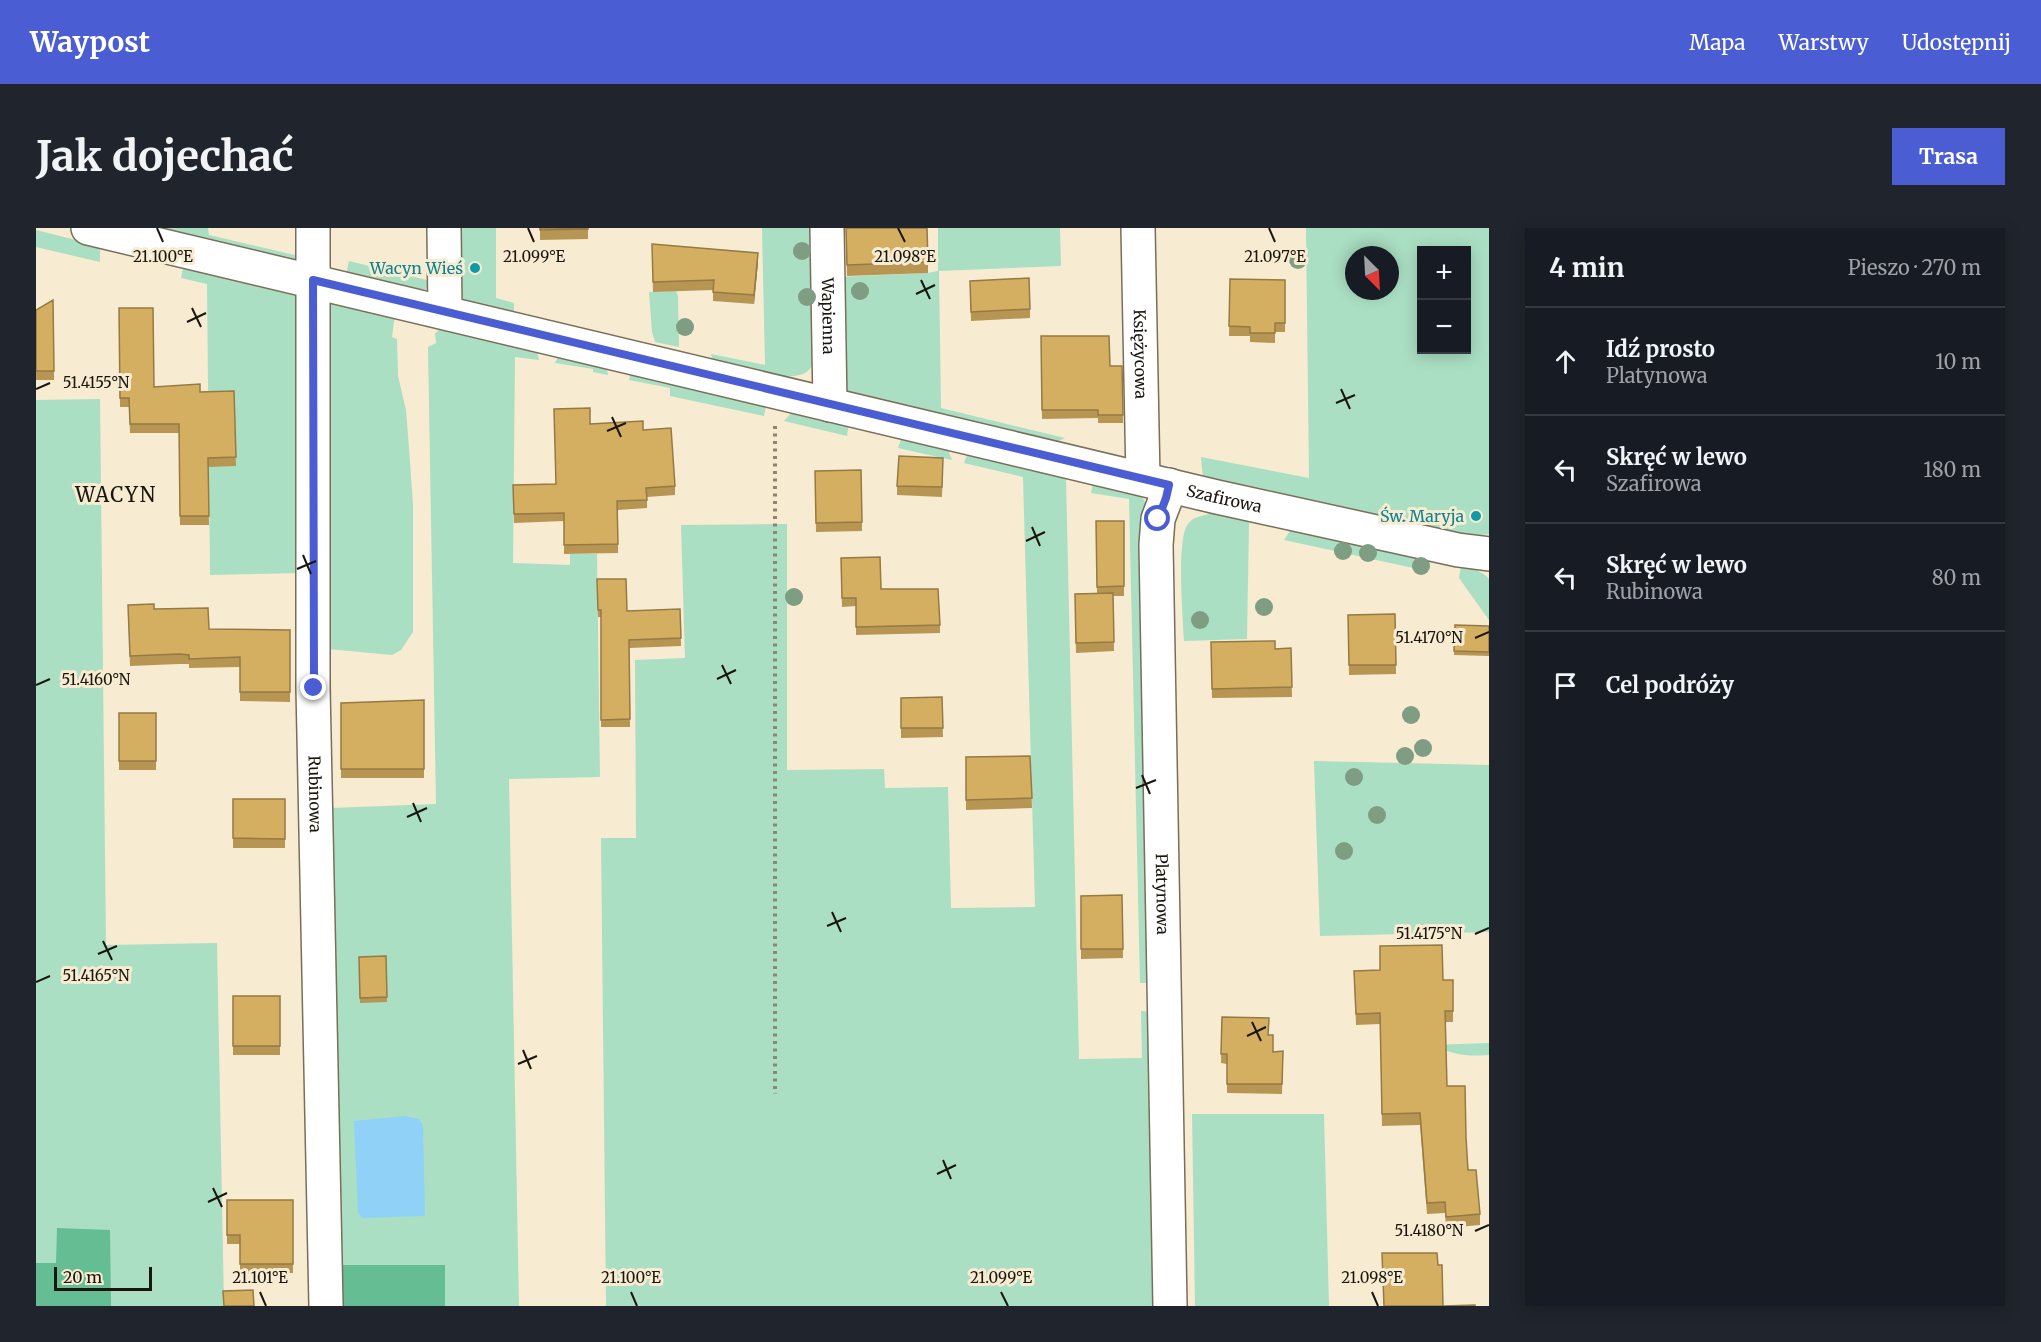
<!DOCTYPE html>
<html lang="pl">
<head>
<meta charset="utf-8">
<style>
  :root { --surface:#171b24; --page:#20242c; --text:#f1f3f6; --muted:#9ea1a6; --line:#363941; --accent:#4b5dd2 }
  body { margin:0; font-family:Merriweather,serif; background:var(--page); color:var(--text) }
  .controls { position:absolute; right:18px; top:18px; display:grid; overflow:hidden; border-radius:0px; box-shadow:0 3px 15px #0003 }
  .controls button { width:54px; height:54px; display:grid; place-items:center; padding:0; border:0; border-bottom:2px solid var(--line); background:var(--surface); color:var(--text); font:30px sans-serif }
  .compass { position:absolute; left:1309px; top:18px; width:54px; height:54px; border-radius:50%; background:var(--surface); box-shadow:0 3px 15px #0003; rotate:156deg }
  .scale { position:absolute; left:18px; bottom:15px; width:98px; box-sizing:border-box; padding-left:6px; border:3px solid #1a160d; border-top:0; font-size:16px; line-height:21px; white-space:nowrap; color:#1a160d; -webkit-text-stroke:4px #f7ebd2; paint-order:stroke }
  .stop { position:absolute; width:18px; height:18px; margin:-14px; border:4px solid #4b5dd2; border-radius:50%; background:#fff }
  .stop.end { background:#4b5dd2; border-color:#fff; box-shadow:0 2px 6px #0008 }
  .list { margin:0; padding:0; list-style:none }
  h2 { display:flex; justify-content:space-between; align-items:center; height:78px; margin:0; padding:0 24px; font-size:26px }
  h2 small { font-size:20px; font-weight:400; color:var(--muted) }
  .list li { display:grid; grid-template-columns:39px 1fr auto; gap:18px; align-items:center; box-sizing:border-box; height:108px; padding:0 24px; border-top:2px solid var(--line) }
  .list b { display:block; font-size:22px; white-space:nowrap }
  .list p { margin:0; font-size:20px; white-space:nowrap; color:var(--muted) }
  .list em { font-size:20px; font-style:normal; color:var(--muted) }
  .icon { flex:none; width:33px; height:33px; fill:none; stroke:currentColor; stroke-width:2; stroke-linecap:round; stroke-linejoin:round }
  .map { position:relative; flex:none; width:1453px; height:1078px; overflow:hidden; border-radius:0px }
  header { display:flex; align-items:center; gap:36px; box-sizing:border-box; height:84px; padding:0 30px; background:var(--accent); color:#fff }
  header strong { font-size:28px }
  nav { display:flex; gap:33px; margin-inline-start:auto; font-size:21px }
  .intro { display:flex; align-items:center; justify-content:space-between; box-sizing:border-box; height:144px; padding:0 36px }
  h1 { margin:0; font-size:42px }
  .button { padding:15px 27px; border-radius:0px; background:var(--accent); color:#fff; font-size:21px; font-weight:700 }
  main { display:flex; gap:36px; padding:0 36px }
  aside { flex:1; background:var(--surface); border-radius:0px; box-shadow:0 3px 15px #0003 }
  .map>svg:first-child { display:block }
  .green { fill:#aadfc3; fill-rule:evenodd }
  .forest { fill:#64bd93 }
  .water { fill:#90d1f7 }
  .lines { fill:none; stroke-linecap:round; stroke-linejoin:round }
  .street-casing { stroke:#796e59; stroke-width:36 }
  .path { stroke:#8e8674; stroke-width:4; stroke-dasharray:3 4.5; stroke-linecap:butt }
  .street { stroke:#fff; stroke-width:33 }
  .tree { fill:#7e9d83 }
  .wall { fill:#b79653 }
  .shaded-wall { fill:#957a44 }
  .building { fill:#d5af61; stroke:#957a44; stroke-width:1.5 }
  .route { stroke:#4b5dd2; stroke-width:8 }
  .ticks { fill:none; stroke:#1a160d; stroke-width:2 }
  .culture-dot { fill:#0f9aa8; stroke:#f7ebd2; stroke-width:2 }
  .labels { text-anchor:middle; stroke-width:6; stroke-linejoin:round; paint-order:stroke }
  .culture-label { font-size:16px; fill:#0d838f; stroke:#f7ebd2; text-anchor:end }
  .street-label { font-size:16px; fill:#1a160d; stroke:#f7ebd2 }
  .quarter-label { font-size:20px; letter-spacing:1.5px; fill:#1a160d; stroke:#f7ebd2 }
  .ticks-label { font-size:15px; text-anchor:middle; fill:#1a160d; stroke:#f7ebd2; stroke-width:6; stroke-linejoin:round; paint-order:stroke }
</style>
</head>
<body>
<header>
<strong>Waypost</strong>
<nav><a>Mapa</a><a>Warstwy</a><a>Udostępnij</a></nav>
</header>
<div class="intro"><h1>Jak dojechać</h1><a class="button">Trasa</a></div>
<main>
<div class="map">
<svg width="1453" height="1078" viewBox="0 0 1453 1078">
  <rect width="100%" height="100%" fill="#f7ebd2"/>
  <path class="green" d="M 112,0 L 172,0 L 173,7 L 263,28 L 261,31 L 256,33 Z
    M 419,0 L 460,0 L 460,70 L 478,75 L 478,85 L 432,74 L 423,69 Z
    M 726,0 L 781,0 L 780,129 C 778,132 776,139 773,142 C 756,159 697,137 676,131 L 675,126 L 729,137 Z
    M 902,0 L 1024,0 L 1025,38 L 903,43 L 905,180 L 1029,210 L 1021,214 L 813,165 L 806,157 L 801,49 L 892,45 L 902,43 Z
    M 1270,0 L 1453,0 L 1453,306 L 1433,309 L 1167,251 L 1165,229 L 1273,250 ZM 1386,22 L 1430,22 L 1430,122 L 1386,122 ZM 1318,27 L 1354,27 L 1354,63 L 1318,63 Z
    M 0,2 L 64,18 L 64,34 L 0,19 Z
    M 313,33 L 395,53 L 390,61 L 381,62 L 310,46 Z
    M 148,36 L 256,62 L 264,70 L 269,345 L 174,347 L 171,56 L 145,50 Z
    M 640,63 L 642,68 L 643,119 L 619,114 L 616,104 L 613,64 Z
    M 291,69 L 359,86 L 356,109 L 361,111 L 362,148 L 370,182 L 372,207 L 377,276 L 377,404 L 365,422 L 356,427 L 292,421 Z
    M 407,97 L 501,123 L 503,132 L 479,129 L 477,335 L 534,337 L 534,326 L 561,326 L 564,549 L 473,551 L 483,1078 L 409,1078 L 408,1037 L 304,1037 L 295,580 L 400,576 L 392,119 L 400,115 L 399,106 Z
    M 524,125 L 570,137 L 572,147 L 557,144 L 557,141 L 519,135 Z
    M 595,143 L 731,174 L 728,188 L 634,168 L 634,160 L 593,152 Z
    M 64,171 L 70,717 L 181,715 L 188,1078 L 0,1078 L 0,172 Z
    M 757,183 L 813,194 L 811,208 L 748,193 Z
    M 866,209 L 910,217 L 916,232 L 862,220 Z
    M 938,224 L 1030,249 L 1043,831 L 1106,830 L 1105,783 L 1116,784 L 1120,1078 L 570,1078 L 565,610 L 600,610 L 599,432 L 649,430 L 645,297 L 751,296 L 751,542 L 848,541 L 849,560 L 912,559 L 915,680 L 999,679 L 987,249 L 928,235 L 931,227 Z
    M 1058,250 L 1105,265 L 1110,277 L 1115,755 L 1104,755 L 1093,271 L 1055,265 Z
    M 1174,279 L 1210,286 L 1213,296 L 1211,411 L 1148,413 C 1147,391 1140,311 1152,296 C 1157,289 1165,288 1173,286 Z
    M 1257,298 L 1394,330 L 1391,343 L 1248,312 Z
    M 1425,338 C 1435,340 1447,343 1453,351 L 1453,392 L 1423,350 Z
    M 1278,533 L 1453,537 L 1453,704 L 1284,708 Z
    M 1453,815 L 1453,827 C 1431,829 1415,826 1395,817 Z
    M 1156,886 L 1288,886 L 1293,1078 L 1159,1078 Z"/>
  <path class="forest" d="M 21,1000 L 74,1002 L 75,1078 L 0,1078 L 0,1035 L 20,1035 Z
    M 304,1037 L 409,1037 L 409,1078 L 303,1078 Z"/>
  <path class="water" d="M 369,888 L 383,891 L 387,897 L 389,988 L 326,990 L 322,985 L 318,893 Z"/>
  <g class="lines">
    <defs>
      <g id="street">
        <path id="s1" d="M 52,0 L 1181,269 L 1422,322 L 1453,326"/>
        <path id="s2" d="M 277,0 L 277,460 L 290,1078"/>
        <path d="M 408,0 L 409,84"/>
        <path id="s3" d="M 791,0 L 794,177"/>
        <path id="s4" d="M 1102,0 L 1107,251"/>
        <path id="s5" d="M 1133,257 L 1130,270 L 1122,291 L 1120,317 L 1134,1078"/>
      </g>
    </defs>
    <use href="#street" class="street-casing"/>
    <path class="path" d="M 739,198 L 739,866"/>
    <use href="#street" class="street"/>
  </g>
  <g class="tree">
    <circle cx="766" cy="23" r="9"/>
    <circle cx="1262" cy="32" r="9"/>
    <circle cx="824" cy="63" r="9"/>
    <circle cx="771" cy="69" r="9"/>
    <circle cx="649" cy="99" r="9"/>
    <circle cx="1307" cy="323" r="9"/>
    <circle cx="1332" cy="325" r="9"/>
    <circle cx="1385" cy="338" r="9"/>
    <circle cx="758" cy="369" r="9"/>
    <circle cx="1228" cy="379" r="9"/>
    <circle cx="1164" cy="392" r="9"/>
    <circle cx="1375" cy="487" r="9"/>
    <circle cx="1387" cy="520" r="9"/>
    <circle cx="1369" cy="528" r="9"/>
    <circle cx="1318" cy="549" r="9"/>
    <circle cx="1341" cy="587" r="9"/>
    <circle cx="1308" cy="623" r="9"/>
  </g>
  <path class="wall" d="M 504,0 L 552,0 L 552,11 L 504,12 Z
    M 810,0 L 892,34 L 892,45 L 811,48 Z
    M 616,16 L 722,34 L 718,76 L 677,73 L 677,62 L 617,64 Z
    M 1194,51 L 1249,52 L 1249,104 L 1239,104 L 1239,115 L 1214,114 L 1214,108 L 1193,108 Z
    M 934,62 L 994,81 L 994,90 L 935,93 Z
    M 83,80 L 118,159 L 164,164 L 198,163 L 200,238 L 172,239 L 173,297 L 144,297 L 143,205 L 94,205 L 93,179 L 84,179 Z
    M 0,82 L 18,143 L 18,152 L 0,152 Z
    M 1005,108 L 1074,138 L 1086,138 L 1087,195 L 1062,195 L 1062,190 L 1006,191 Z
    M 554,196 L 607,202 L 639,258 L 639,267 L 611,269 L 611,280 L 582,282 L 582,325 L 528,326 L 528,293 L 478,295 L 477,257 L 520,256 Z
    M 907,239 L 906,269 L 861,267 L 861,258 Z
    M 779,243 L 826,294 L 826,303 L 780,304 Z
    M 1060,293 L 1088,293 L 1088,368 L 1077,368 L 1078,423 L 1040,425 L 1039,366 L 1061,365 Z
    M 805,330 L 845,361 L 904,397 L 904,405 L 820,407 L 820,378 L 806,379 Z
    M 561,351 L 591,383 L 644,381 L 645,418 L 593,420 L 594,499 L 565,499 L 565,389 L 562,389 Z
    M 92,377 L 118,381 L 173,401 L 254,402 L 254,474 L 204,473 L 204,439 L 153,440 L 153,436 L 143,436 L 94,438 Z
    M 1359,386 L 1360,446 L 1313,447 L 1312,387 Z
    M 1419,397 L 1453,398 L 1453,428 L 1418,427 Z
    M 1175,414 L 1239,421 L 1255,420 L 1256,469 L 1176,470 Z
    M 906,469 L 907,509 L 865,510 L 865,470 Z
    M 388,472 L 388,550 L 305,550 L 305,475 Z
    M 83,485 L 120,485 L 120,542 L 83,542 Z
    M 994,528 L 996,580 L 930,582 L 930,529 Z
    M 197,571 L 249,571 L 249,620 L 197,620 Z
    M 1045,668 L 1087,721 L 1087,730 L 1045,731 Z
    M 350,728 L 351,774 L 324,775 L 323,729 Z
    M 1318,743 L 1407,752 L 1417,752 L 1417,794 L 1409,794 L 1411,858 L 1430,909 L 1432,942 L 1444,986 L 1444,997 L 1410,1000 L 1409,985 L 1391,986 L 1384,897 L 1346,898 L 1344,796 L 1320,797 Z
    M 197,768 L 244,768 L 244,827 L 197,827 Z
    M 1186,789 L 1233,807 L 1237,824 L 1247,823 L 1246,866 L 1191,865 L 1191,836 L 1185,835 Z
    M 191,972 L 257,972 L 257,1045 L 204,1046 L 204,1016 L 191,1016 Z"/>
  <path class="shaded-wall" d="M 722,25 L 722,34 L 718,76 L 718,67 Z"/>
  <path class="building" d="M 504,0 L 552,0 L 552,1 L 504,2 Z
    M 810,0 L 891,0 L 892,34 L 811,37 Z
    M 616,16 L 722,25 L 718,67 L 677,64 L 678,52 L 617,54 Z
    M 993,50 L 994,81 L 935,84 L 934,53 Z
    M 1194,51 L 1249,52 L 1249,95 L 1239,95 L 1239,105 L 1214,105 L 1214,99 L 1193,98 Z
    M 17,72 L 18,143 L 0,143 L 0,82 Z
    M 83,80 L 117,80 L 118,159 L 164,156 L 164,164 L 198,163 L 200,229 L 172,230 L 173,288 L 144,288 L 143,196 L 94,196 L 93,170 L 84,170 Z
    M 1005,108 L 1073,108 L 1074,138 L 1086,138 L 1087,187 L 1062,187 L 1062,182 L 1006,182 Z
    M 554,180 L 554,196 L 607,193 L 607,202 L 635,200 L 639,258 L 610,260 L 611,272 L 581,273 L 582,316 L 528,317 L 528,285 L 478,286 L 477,257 L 520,256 L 518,181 Z
    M 863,228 L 907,230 L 906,259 L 861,258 Z
    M 825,242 L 826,294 L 780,295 L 779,243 Z
    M 1060,293 L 1088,293 L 1088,358 L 1061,359 Z
    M 844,329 L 845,361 L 902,361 L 904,397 L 820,399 L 820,370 L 806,370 L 805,330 Z
    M 561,351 L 590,351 L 591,383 L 644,381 L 645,410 L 593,412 L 594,491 L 565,492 L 565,382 L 562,382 Z
    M 1077,365 L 1078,414 L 1040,415 L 1039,366 Z
    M 118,376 L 118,381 L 172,380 L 173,401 L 254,402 L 254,464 L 204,464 L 204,429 L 153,431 L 153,427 L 143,426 L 94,428 L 92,377 Z
    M 1359,386 L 1360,437 L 1313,437 L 1312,387 Z
    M 1419,397 L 1453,398 L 1453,424 L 1418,423 Z
    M 1239,413 L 1239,421 L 1255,420 L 1256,459 L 1176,461 L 1175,414 Z
    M 906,469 L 907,500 L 865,500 L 865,470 Z
    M 388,472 L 388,541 L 305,541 L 305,475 Z
    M 83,485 L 120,485 L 120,533 L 83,533 Z
    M 994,528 L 996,570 L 930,572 L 930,529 Z
    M 197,571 L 249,571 L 249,611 L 197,610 Z
    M 1086,667 L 1087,721 L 1045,721 L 1045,668 Z
    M 1406,717 L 1407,752 L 1417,752 L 1417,783 L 1409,783 L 1411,858 L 1429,858 L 1430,909 L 1432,942 L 1440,942 L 1444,986 L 1410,989 L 1409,974 L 1391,975 L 1384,885 L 1346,886 L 1344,785 L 1320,786 L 1318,743 L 1344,742 L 1344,718 Z
    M 350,728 L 351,769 L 324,770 L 323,729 Z
    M 197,768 L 244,768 L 244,818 L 197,818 Z
    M 1186,789 L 1233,790 L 1232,807 L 1237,807 L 1237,824 L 1247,823 L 1246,856 L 1191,856 L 1191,826 L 1185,826 Z
    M 191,972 L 257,972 L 257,1036 L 204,1036 L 204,1007 L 191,1007 Z
    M 1346,1025 L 1401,1025 L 1402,1037 L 1406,1037 L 1407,1078 L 1439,1077 L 1439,1078 L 1348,1078 Z
    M 217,1062 L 218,1078 L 188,1078 L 187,1063 Z"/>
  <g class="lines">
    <path class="route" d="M 278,460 L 277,52 L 1133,257 L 1130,270 L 1122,291"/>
  </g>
  <path class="ticks" d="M 121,0 L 127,14M 492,0 L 498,14M 862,0 L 869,14M 1233,0 L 1239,14M 885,52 L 894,71M 880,66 L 899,57M 156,80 L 165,99M 151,94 L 170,85M 0,161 L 14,155M 1305,161 L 1314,181M 1300,175 L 1319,167M 576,189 L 585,209M 571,203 L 590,195M 996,299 L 1004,318M 990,313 L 1009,304M 267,327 L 275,346M 261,341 L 280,333M 1439,410 L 1453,404M 686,437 L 695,456M 681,451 L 700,442M 0,457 L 14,451M 1106,547 L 1114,566M 1100,560 L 1120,552M 377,575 L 385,594M 371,589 L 391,580M 796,684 L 805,704M 791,698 L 810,690M 1439,706 L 1453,700M 67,713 L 76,732M 62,726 L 81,718M 0,754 L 14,748M 1216,794 L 1225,813M 1211,808 L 1230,799M 487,822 L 495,841M 482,836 L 501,828M 907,932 L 915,951M 901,946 L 920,937M 177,960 L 186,979M 172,974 L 191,965M 1439,1003 L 1453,997M 224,1064 L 230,1078M 595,1064 L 601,1078M 965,1064 L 972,1078M 1336,1064 L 1342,1078"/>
  <g class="culture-dot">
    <circle cx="439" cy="40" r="6"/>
    <circle cx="1440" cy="288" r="6"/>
  </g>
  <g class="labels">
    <g class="culture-label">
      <text x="427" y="46">Wacyn Wieś</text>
      <text x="1428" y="294">Św. Maryja</text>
    </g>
    <g class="street-label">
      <text dy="6" stroke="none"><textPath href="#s3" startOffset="88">Wapienna</textPath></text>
      <text dy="6" stroke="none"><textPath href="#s4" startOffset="126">Księżycowa</textPath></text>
      <text dy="6" stroke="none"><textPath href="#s1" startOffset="1168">Szafirowa</textPath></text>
      <text dy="6" stroke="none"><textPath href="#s2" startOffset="566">Rubinowa</textPath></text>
      <text dy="6" stroke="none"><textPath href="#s5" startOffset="411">Platynowa</textPath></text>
    </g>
    <g class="quarter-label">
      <text x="80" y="274">WACYN</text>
    </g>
  </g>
  <g class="ticks-label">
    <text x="127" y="34">21.100°E</text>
    <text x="498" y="34">21.099°E</text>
    <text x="869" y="34">21.098°E</text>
    <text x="1239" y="34">21.097°E</text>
    <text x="60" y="160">51.4155°N</text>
    <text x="1393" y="415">51.4170°N</text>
    <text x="60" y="457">51.4160°N</text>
    <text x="1393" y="711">51.4175°N</text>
    <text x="60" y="753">51.4165°N</text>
    <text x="1393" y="1008">51.4180°N</text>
    <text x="224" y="1055">21.101°E</text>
    <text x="595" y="1055">21.100°E</text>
    <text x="965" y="1055">21.099°E</text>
    <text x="1336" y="1055">21.098°E</text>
  </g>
</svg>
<div class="controls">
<button>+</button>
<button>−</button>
</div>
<svg class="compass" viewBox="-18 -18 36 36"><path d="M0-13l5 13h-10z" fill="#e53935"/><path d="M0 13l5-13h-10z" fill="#9ea1a6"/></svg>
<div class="scale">20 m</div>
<div class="stop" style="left:1122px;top:291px"></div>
<div class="stop end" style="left:278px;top:460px"></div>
</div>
<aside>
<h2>4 min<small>Pieszo · 270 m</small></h2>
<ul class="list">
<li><svg class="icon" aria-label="ahead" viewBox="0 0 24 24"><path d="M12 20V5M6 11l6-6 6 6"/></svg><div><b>Idź prosto</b><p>Platynowa</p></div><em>10 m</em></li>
<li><svg class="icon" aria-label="left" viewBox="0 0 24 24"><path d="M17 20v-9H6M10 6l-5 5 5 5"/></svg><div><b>Skręć w lewo</b><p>Szafirowa</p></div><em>180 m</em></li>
<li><svg class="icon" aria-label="left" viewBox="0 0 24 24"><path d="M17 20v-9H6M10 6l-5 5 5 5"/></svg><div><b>Skręć w lewo</b><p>Rubinowa</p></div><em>80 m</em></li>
<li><svg class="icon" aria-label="arrive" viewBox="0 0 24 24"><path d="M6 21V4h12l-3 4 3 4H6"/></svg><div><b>Cel podróży</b></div></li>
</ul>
</aside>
</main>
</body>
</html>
